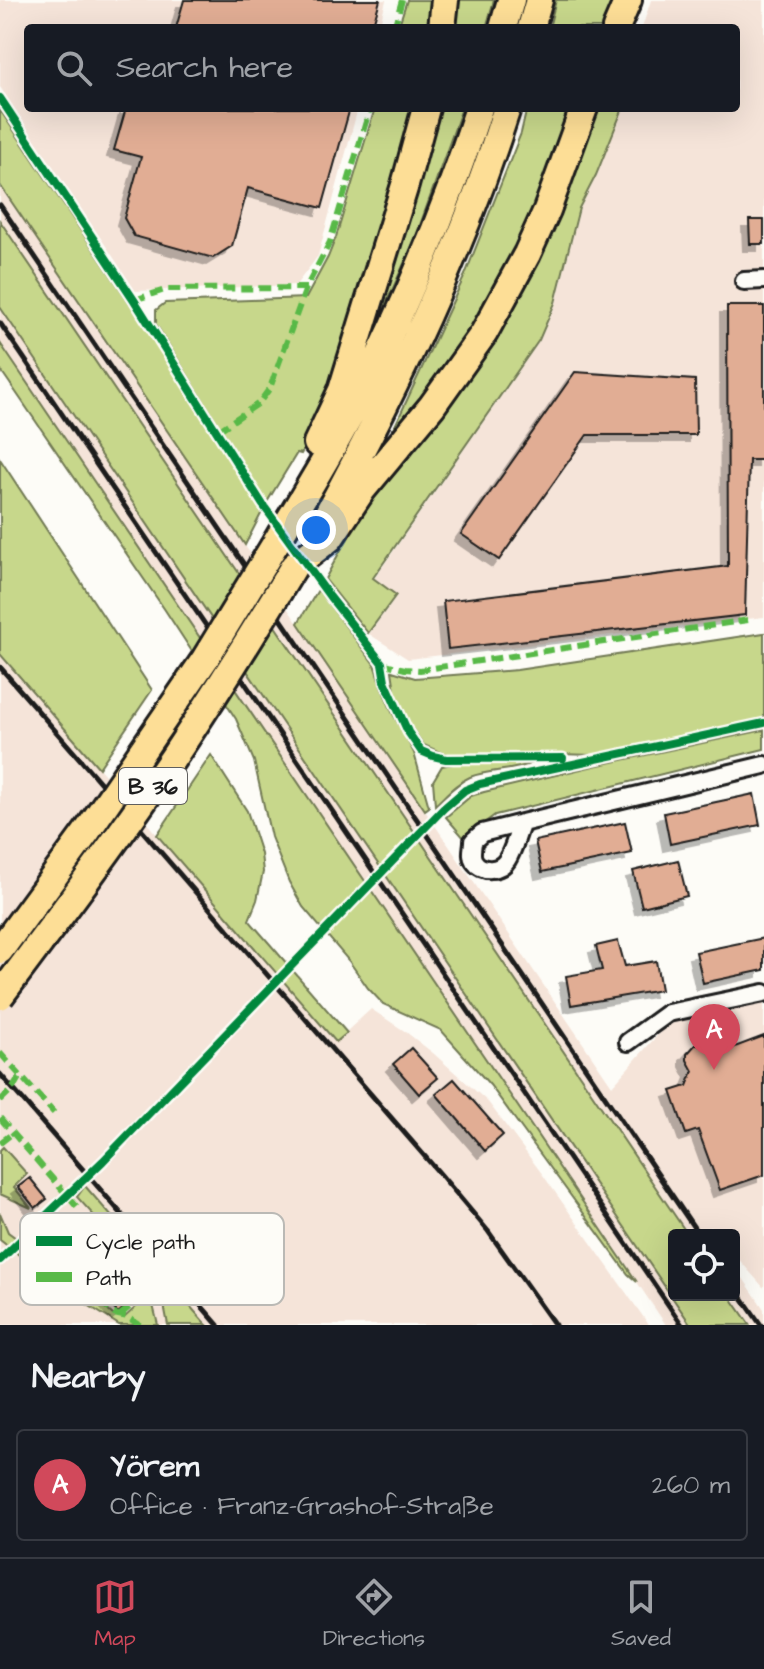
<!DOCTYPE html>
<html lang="en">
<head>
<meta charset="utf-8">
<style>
  :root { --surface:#171b24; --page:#242831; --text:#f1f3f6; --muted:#9ea1a6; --line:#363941; --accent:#d1495b }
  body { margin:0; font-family:"Architects Daughter",sans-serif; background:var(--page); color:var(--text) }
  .controls { position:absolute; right:24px; bottom:24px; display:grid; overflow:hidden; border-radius:8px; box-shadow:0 8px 32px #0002 }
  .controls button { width:72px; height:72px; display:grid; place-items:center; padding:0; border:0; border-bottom:2px solid var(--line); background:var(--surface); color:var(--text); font:40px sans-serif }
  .you { position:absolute; left:316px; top:530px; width:28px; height:28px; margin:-20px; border:6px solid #fff; border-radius:50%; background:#1a73e8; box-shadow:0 0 0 12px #1a73e833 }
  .badge { display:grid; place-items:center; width:52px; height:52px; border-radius:50%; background:var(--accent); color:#fff; font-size:26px; font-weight:700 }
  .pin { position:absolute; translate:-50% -66px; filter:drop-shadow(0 2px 4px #0008) }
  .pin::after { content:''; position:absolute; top:42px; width:28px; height:24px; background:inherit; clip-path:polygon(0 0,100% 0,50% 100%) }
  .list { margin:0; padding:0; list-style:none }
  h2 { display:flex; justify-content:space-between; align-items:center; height:104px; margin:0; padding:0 32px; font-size:34px }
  h2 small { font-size:26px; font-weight:400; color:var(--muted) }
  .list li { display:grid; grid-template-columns:52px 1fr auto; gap:24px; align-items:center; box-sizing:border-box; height:112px; margin:0 16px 16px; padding:0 16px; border:2px solid var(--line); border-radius:8px }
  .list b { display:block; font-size:30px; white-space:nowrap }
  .list p { margin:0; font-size:26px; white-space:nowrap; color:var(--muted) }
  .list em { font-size:26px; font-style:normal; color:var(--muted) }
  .icon { flex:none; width:44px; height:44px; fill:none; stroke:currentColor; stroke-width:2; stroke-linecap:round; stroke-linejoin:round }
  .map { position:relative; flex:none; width:764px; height:1325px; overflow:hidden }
  .search { position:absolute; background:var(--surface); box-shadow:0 8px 32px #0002; left:24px; right:24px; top:24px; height:88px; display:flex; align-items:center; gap:20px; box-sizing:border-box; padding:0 28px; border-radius:8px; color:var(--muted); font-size:30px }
  .sheet { height:232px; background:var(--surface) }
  nav { display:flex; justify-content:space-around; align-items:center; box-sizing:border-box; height:112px; border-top:2px solid var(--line); background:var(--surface); font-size:22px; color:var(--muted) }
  nav a { display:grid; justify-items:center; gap:4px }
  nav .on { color:var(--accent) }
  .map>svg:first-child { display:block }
  .built { fill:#f5e4d9 }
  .green { fill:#c7d78b; stroke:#727a54; stroke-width:2 }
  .building { fill:#e1ad94; stroke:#1c1c1c; stroke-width:2; filter:url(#shadow) }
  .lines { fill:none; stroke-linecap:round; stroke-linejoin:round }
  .minor-casing { stroke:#1c1c1c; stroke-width:22 }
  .trunk-casing { stroke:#1c1c1c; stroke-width:32 }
  .minor { stroke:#fdfcf7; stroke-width:16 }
  .trunk { stroke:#fdde96; stroke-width:26 }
  .rail { stroke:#1c1c1c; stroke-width:5 }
  .trunk-bridge-casing { stroke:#1c1c1c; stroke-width:32; stroke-linecap:butt }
  .trunk-bridge { stroke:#fdde96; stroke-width:26 }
  .quiet { stroke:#58b947; stroke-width:6; stroke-dasharray:12 6; stroke-linecap:butt }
  .cycleway-casing { stroke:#fdfcf7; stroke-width:13 }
  .cycleway { stroke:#00873e; stroke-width:8 }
  .labels { text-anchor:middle; stroke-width:6; stroke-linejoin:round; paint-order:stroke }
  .shield { fill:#fdfcf7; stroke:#605f5e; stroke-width:2 }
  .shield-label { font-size:22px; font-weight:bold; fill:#1c1c1c }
  .key { fill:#fdfcf7; stroke:#bab9b5; stroke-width:2 }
  .key-label { font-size:22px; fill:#1c1c1c }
</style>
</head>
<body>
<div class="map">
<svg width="764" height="1325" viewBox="0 0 764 1325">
  <defs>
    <filter id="shadow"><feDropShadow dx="-7" dy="7" stdDeviation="0" flood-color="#0004"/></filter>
  </defs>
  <rect width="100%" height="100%" fill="#fdfcf7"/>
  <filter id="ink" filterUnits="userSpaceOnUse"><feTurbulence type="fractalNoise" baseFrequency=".0125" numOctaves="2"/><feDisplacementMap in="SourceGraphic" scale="16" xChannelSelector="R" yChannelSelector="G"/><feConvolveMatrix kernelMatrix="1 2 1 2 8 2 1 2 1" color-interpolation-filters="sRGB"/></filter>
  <g filter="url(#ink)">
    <path class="built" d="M 0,0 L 386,0 L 379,28 L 28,28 L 28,108 L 358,108 L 318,256 L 296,285 L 135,291 L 0,87 Z
      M 651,0 L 764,0 L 764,617 L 408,659 L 369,634 L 397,595 L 374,579 L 540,340 L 556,303 L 580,208 L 597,175 L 618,108 L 736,108 L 736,28 L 642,28 Z
      M 0,185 L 612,1086 L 671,1020 L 764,1001 L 764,1288 L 734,1254 L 734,1235 L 717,1235 L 710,1226 L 710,1229 L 713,1235 L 688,1235 L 0,221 Z
      M 0,307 L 691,1325 L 666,1325 L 0,343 Z
      M 0,654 L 336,1041 L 371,1009 L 406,1032 L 433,1053 L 488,1102 L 543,1175 L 649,1325 L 0,1325 Z
      M 734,1265 L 764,1309 L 764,1325 L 750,1325 L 729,1295 L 734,1295 Z"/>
    <path class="green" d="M 407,0 L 440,0 L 436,28 L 398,28 Z
      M 455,0 L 494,0 L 486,28 L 452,28 Z
      M 556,0 L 616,0 L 604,28 L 549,28 Z
      M 375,108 L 419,108 L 318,423 L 301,454 L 297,453 L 267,502 L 156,324 L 156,310 L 165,303 L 306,298 L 328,257 L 336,237 Z
      M 435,108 L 462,108 L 415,239 L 372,335 Z
      M 527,108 L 573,108 L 548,185 L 472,336 L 388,441 L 465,275 L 521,133 Z
      M 597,108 L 623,108 L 596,175 L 579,208 L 555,303 L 539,340 L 373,578 L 396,595 L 368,633 L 325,579 L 363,509 L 540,250 Z
      M 0,110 L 161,350 L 262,512 L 245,545 L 0,185 Z
      M 0,221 L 688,1235 L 674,1235 L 674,1295 L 729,1295 L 750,1325 L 691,1325 L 0,307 Z
      M 0,343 L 637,1282 L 628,1274 L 490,1085 L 441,1030 L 383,1004 L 368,988 L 349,961 L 303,907 L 289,882 L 271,837 L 254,761 L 236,719 L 165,610 L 0,369 Z
      M 0,459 L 152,690 L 99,768 L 0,654 Z
      M 318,590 L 374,664 L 381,686 L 392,712 L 414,753 L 429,807 L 425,810 L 298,623 Z
      M 764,633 L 764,719 L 593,755 L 523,753 L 456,756 L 440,752 L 424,745 L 407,721 L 395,691 L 392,671 L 415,678 L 517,670 Z
      M 764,730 L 764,749 L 495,815 L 464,838 L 446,817 L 471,796 L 484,792 L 594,766 Z
      M 211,755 L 247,811 L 261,854 L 263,872 L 257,900 L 249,920 L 347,1033 L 336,1042 L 157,835 Z
      M 532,763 C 512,772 490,769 470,777 C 456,783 446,795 435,805 L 433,781 L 442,766 L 453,764 Z
      M 3,1147 L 27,1174 L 14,1187 L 31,1208 L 0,1194 L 0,1150 Z
      M 85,1186 L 203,1321 L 207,1325 L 168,1325 L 161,1289 L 77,1197 Z
      M 0,1213 L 8,1232 L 23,1243 L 32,1238 L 44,1250 L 49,1247 L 71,1270 L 72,1274 L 65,1281 L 95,1299 L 113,1315 L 124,1318 L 148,1296 L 153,1305 L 158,1325 L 119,1325 L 60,1287 L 0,1240 Z"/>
    <path class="building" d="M 184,0 L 380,0 L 372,28 L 176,28 Z
      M 126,108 L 350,108 L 322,208 L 248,188 L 232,246 L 213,258 L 134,236 L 124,218 L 141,157 L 114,150 Z
      M 749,220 L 764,220 L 764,244 L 750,244 Z
      M 727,306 L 764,306 L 764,460 L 749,460 L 745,615 L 448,649 L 443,601 L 728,566 Z
      M 575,372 L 695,380 L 696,435 L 587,435 L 499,560 L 461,534 Z
      M 754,794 L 760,825 L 670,844 L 664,813 Z
      M 625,822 L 632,853 L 542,872 L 535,841 Z
      M 678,860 L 687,896 L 642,907 L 633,871 Z
      M 764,938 L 764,970 L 703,983 L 696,952 Z
      M 618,941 L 625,966 L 656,961 L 661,990 L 571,1005 L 566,976 L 602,970 L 596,946 Z
      M 764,1036 L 764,1175 L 720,1190 L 698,1130 L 686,1134 L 671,1091 L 687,1086 L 693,1071 L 687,1060 L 687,1054 L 695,1045 L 707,1045 L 719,1053 Z
      M 411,1048 L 438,1078 L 419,1094 L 393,1064 Z
      M 454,1079 L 503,1135 L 485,1151 L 436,1094 Z
      M 30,1178 L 47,1199 L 35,1208 L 18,1187 Z
      M 85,1227 L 142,1292 L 118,1313 L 61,1248 Z"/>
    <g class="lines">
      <defs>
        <path id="minor" d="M 744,281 L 764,280
          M 522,823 C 517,834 514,849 507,860 C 500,871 482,873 474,861 C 470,855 473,847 473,841 L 482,833 L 522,823 L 764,765
          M 628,1042 L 668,1013 L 764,993"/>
        <path id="trunk" d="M 442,28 L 445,0
          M 503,28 L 511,0
          M 531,28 L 539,0
          M 616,28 L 628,0
          M 317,443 L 342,390 L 405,185 L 426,108
          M 326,517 C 397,386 462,251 507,108
          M 274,546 C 302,498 332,452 357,402 C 405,307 446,209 479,108
          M 294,566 L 330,538 L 362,490 L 432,406 L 484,333 L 527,254 L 547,210 L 584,108"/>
      </defs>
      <use href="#minor" class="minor-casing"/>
      <use href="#trunk" class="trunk-casing"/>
      <use href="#minor" class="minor"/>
      <use href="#trunk" class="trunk"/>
      <path class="rail" d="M 0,205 L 699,1235
        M 0,323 L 682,1325
        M 0,667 L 441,1175 L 488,1231 L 555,1325
        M 0,1074 L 218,1325
        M 734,1286 L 761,1325"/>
      <defs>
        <path id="trunk-bridge" d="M 0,950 L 88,830 L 205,659 L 274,546
          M 0,996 C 59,918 118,839 173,758 C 215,695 255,631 294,566"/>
      </defs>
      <use href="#trunk-bridge" class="trunk-bridge-casing"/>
      <use href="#trunk-bridge" class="trunk-bridge"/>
      <path class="quiet" d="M 394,28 L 402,0
        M 134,300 L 168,289 L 306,288 L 330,242 L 370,108
        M 218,431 L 259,403 L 270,388 L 306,288
        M 382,663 L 405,669 L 420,670 L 748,620
        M 0,1053 L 54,1113
        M 0,1101 L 13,1088 L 20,1076
        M 0,1118 L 77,1207
        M 0,1143 L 13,1133
        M 71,1282 L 97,1297 L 114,1314 L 127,1317 L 140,1325
        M 120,1315 L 152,1288"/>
      <defs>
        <path id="cycleway" d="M 0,98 L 134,300 L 263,505 L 330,597 L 382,663 L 385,681 L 408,732 L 421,751 L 433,756 L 446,759 L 563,758
          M 0,1260 L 103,1161 L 444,808 L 465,790 L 480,784 L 764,723"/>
      </defs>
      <use href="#cycleway" class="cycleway-casing"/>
      <use href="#cycleway" class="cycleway"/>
    </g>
  </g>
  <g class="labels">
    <rect class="shield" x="119" y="768" width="68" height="36" rx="6"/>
    <g class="shield-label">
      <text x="153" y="794">B 36</text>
    </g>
  </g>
  <rect x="20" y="1213" width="264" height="92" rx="12" class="key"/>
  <rect x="36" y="1236" width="36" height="10" fill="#00873e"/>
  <rect x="36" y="1272" width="36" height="10" fill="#58b947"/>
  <g class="key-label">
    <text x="86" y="1249">Cycle path</text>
    <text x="86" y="1285">Path</text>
  </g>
</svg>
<div class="controls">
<button><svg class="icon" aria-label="locate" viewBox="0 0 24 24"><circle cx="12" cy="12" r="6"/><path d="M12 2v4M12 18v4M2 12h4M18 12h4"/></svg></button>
</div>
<div class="you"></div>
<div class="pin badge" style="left:714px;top:1070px">A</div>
<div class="search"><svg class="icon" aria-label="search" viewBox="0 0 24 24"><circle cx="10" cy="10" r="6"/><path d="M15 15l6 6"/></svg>Search here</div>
</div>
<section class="sheet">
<h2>Nearby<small></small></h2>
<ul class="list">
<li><span class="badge">A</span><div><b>Yörem</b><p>Office · Franz-Grashof-Straße</p></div><em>260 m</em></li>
</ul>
</section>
<nav>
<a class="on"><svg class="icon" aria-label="map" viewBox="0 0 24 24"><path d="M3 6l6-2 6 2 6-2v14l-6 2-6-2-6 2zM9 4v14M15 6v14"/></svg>Map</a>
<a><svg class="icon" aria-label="directions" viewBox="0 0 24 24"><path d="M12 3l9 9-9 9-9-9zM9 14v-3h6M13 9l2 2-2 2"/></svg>Directions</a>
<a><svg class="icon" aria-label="saved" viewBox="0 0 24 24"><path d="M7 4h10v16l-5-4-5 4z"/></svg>Saved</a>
</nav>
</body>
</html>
